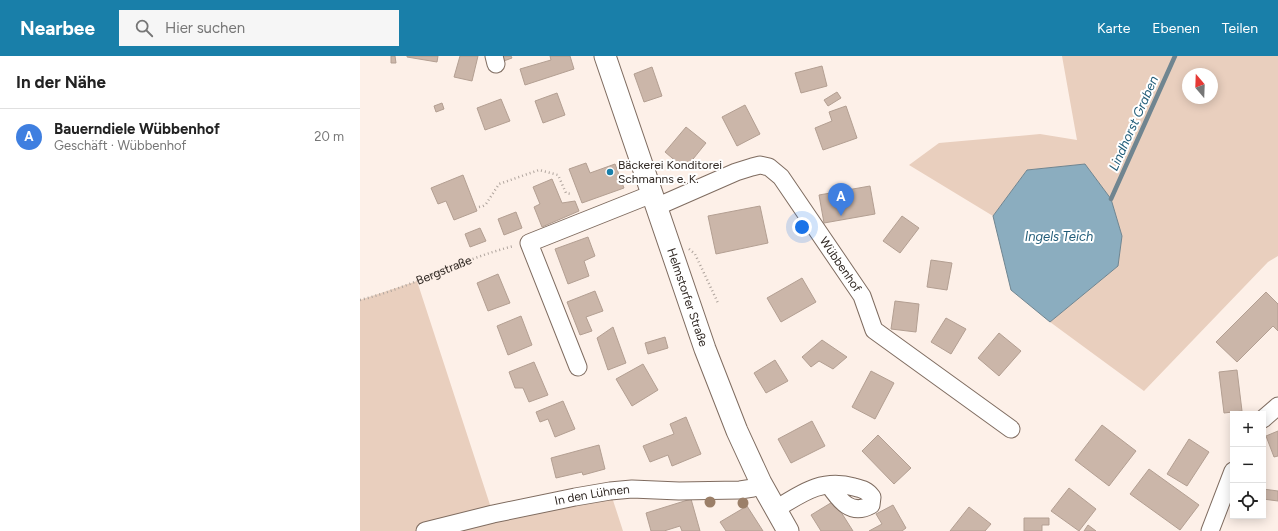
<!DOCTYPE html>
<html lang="de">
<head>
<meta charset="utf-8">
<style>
  :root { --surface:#fff; --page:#f6f6f6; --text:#222; --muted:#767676; --line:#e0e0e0; --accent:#197fa9 }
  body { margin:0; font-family:Figtree,sans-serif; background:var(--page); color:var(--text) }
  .controls { position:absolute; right:12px; bottom:12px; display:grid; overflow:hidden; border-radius:0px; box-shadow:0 2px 10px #0003 }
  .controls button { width:36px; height:36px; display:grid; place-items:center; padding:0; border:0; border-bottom:1px solid var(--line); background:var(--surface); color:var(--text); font:20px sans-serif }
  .compass { position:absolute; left:822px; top:12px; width:36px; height:36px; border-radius:50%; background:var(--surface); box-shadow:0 2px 10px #0003; rotate:341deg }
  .you { position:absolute; left:442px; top:171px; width:14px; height:14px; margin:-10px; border:3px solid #fff; border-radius:50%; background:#1a73e8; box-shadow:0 0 0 6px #1a73e833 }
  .badge { display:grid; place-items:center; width:26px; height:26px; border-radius:50%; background:var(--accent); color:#fff; font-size:13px; font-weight:700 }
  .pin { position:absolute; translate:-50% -33px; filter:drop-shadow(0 1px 2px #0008) }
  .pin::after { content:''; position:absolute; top:21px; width:14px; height:12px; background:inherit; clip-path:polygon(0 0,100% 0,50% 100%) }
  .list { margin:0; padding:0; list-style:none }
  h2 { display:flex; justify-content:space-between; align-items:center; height:52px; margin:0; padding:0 16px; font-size:17px }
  h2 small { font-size:13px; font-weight:400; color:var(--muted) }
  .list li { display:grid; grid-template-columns:26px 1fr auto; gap:12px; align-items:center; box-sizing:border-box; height:56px; padding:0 16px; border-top:1px solid var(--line) }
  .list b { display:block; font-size:15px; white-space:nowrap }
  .list p { margin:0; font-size:13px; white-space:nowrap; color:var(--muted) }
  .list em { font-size:13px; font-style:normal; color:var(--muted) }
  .icon { flex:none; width:22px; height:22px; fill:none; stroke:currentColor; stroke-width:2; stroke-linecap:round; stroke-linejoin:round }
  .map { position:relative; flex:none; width:918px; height:475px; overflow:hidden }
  header { display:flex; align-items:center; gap:24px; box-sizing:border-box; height:56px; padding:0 20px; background:var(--accent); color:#fff }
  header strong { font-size:19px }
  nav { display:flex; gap:22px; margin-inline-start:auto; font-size:14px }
  .search { width:280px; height:36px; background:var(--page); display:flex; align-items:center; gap:10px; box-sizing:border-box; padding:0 14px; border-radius:0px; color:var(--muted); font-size:15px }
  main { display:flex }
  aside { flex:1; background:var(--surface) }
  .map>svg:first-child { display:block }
  .green { fill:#e9cfbe; fill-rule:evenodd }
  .water { fill:#8badbf; stroke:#708590 }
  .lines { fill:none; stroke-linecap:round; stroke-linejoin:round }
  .stream { stroke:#708590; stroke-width:4.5 }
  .building { fill:#cbb6a9; stroke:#b39f92 }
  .minor-casing { stroke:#7f6c60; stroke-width:19 }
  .major-casing { stroke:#7f6c60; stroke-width:23 }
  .path { stroke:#afa49d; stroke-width:2.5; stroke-dasharray:1 3; stroke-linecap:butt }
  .minor { stroke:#fff; stroke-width:17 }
  .major { stroke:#fff; stroke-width:21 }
  .tree { fill:#9b7f68 }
  .poi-dot { fill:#197fa9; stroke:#fff; stroke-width:1.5 }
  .labels { text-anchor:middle; stroke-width:4; stroke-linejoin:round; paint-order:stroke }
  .poi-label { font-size:12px; fill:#302823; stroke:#fff; text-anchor:start }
  .street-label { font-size:12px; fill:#302823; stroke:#fff }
  .water-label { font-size:13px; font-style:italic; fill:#225d79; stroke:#fff }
</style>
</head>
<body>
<header>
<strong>Nearbee</strong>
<div class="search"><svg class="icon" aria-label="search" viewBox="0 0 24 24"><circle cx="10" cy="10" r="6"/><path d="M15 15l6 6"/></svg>Hier suchen</div>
<nav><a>Karte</a><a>Ebenen</a><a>Teilen</a></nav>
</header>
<main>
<aside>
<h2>In der Nähe<small></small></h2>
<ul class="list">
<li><span class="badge" style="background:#3f7fe0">A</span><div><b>Bauerndiele Wübbenhof</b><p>Geschäft · Wübbenhof</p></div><em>20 m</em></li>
</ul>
</aside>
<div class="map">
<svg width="918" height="475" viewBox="0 0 918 475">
  <rect width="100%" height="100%" fill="#fdf0e8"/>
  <path class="green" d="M 702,0 L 918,0 L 918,200 L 908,206 L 784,335 L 690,266 L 758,210 L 762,180 L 751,143 L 725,108 L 667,114 L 633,160 L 549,109 L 579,87 L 680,78 L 717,84 ZM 828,18 L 852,18 L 852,42 L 828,42 Z
    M 57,225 L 133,458 L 250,435 L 263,475 L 0,475 L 0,244 Z"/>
  <path class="water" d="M 725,108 L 751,143 L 762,180 L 758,210 L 690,266 L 651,234 L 633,160 L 667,114 Z"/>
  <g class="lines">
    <path class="stream" d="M 751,143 L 815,0"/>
  </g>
  <path class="building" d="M 31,0 L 35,0 L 36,7 L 31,7 Z
    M 47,0 L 78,0 L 77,6 L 47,1 Z
    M 100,0 L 118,0 L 112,25 L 94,21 Z
    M 139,0 L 151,0 L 152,2 L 141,6 Z
    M 190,0 L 210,0 L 214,13 L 165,29 L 160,13 L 191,4 Z
    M 462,10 L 467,30 L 441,37 L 435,17 Z
    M 292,11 L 302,40 L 284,46 L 274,18 Z
    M 477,36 L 481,42 L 468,50 L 464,44 Z
    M 197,37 L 205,59 L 183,67 L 175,45 Z
    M 141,43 L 150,65 L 125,74 L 117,52 Z
    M 82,47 L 84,53 L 76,56 L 74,50 Z
    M 385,49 L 400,78 L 377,90 L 362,61 Z
    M 486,50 L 497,82 L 463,94 L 455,72 L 472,65 L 469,56 Z
    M 326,71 L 346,87 L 325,113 L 305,96 Z
    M 226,107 L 230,117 L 255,108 L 264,132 L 222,147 L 209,113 Z
    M 103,119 L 117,155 L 94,164 L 86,145 L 78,148 L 71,132 Z
    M 192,123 L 202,147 L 215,145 L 219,155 L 182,171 L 174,151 L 180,148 L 173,131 Z
    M 510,130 L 515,158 L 464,167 L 459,139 Z
    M 400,150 L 408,187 L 356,198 L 348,160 Z
    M 156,156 L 162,172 L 144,179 L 138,163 Z
    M 542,160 L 559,172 L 540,197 L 523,185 Z
    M 120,172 L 126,185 L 110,191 L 105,178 Z
    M 228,181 L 235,200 L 224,205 L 229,220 L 208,228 L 195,193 Z
    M 571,204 L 592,207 L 587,234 L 567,231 Z
    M 138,218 L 150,247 L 128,255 L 117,227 Z
    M 442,222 L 456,246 L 421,266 L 407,242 Z
    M 235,235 L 243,255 L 226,261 L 232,275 L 220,279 L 207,246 Z
    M 906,236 L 918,248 L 918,275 L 913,270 L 877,306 L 856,286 Z
    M 535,245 L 559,248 L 556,276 L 531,273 Z
    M 161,260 L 172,289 L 148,299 L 137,270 Z
    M 586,262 L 606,273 L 591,298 L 571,286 Z
    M 253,271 L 266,307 L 248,314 L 237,282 Z
    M 639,277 L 661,295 L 639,320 L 618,302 Z
    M 305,281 L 308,292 L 288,298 L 285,287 Z
    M 462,284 L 487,301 L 473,313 L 459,305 L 451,311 L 442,301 Z
    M 415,304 L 428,325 L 406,337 L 394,317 Z
    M 174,306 L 188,339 L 169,346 L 163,332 L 155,332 L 149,316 Z
    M 283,308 L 298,334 L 272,350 L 256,323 Z
    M 877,314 L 882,355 L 864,357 L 859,316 Z
    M 511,315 L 534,327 L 515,363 L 492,351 Z
    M 203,345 L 215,373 L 195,381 L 188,363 L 180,366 L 176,356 Z
    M 326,361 L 341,398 L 312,410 L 308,399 L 290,406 L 283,390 L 314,378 L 310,368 Z
    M 452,365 L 465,390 L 431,407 L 418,383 Z
    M 742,369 L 776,395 L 749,430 L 715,404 Z
    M 918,375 L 918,400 L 914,401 L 906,380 Z
    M 518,379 L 551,412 L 534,428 L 502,395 Z
    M 829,383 L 849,396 L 827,430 L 807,418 Z
    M 239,389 L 245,413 L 223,419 L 222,416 L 196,422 L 191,402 Z
    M 789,413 L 839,449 L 820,474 L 770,438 Z
    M 709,432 L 736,453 L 719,475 L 691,455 Z
    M 903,433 L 918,435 L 918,445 L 903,443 Z
    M 331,443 L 340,475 L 322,475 L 320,470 L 304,475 L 291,475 L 286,457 Z
    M 474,445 L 493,475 L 461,475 L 451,459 Z
    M 533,449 L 546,472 L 542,475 L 509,475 L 522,468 L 516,458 Z
    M 387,450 L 403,475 L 366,475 L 360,466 Z
    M 609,451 L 631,468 L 625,475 L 590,475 Z
    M 664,462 L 689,462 L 689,469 L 682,469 L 682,475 L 664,475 Z
    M 728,469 L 736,475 L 724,475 Z"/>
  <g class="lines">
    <defs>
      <g id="minor">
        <path d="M 134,0 L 136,8"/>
        <path id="s2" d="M 296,151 L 376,116 L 392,111 L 400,109 L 409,111 L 421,121 L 502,240 L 514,274 L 651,373"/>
        <path d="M 218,311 L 169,187 L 292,138"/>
        <path d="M 903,363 L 918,350"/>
        <path d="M 416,453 C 442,437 462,422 494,431 C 502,433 507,434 512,441 L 511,449 C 491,460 480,445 469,429"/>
        <path id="s3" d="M 65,475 L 133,458 L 215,441 L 250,435 L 272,433 L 319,435 L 380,434 L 393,432 L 401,427"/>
        <path d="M 850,475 L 873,415"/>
      </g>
      <g id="major">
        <path id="s4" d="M 245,0 L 345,293 L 377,375 L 401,427 L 428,475"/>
      </g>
    </defs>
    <use href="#minor" class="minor-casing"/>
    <use href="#major" class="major-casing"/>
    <g class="path">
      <path d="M 119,151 L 123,150 L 126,148 L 139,128 L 179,114 L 198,119 L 206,137 L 211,138"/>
      <path d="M 329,193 L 335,198 L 358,247"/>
      <path id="s1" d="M 0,244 C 53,231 101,203 154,190"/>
    </g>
    <use href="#minor" class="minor"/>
    <use href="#major" class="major"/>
  </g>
  <g class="tree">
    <circle cx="350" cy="446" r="5.5"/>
    <circle cx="383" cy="447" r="5.5"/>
  </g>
  <circle class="poi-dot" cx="250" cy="116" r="4"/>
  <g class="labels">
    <g class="poi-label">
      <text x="258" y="113">Bäckerei Konditorei<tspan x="258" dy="14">Schmanns e. K.</tspan></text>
    </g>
    <g class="street-label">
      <text dy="4" stroke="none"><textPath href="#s2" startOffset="243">Wübbenhof</textPath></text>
      <text dy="4" stroke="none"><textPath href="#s1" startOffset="89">Bergstraße</textPath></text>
      <text dy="4" stroke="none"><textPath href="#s4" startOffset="255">Helmstorfer Straße</textPath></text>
      <text dy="4" stroke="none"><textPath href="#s3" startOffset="171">In den Lühnen</textPath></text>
    </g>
    <g class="water-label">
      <text transform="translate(773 67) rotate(-66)" y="5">Lindhorst Graben</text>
      <text x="699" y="185">Ingels Teich</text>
    </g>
  </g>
</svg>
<div class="controls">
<button>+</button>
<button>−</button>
<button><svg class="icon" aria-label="locate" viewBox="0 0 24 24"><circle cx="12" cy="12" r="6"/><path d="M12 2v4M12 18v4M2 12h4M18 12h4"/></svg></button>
</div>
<svg class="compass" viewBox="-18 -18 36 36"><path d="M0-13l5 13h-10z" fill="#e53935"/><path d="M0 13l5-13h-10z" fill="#767676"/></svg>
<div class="you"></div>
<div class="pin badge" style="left:481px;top:160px;background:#3f7fe0">A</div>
</div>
</main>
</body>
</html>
